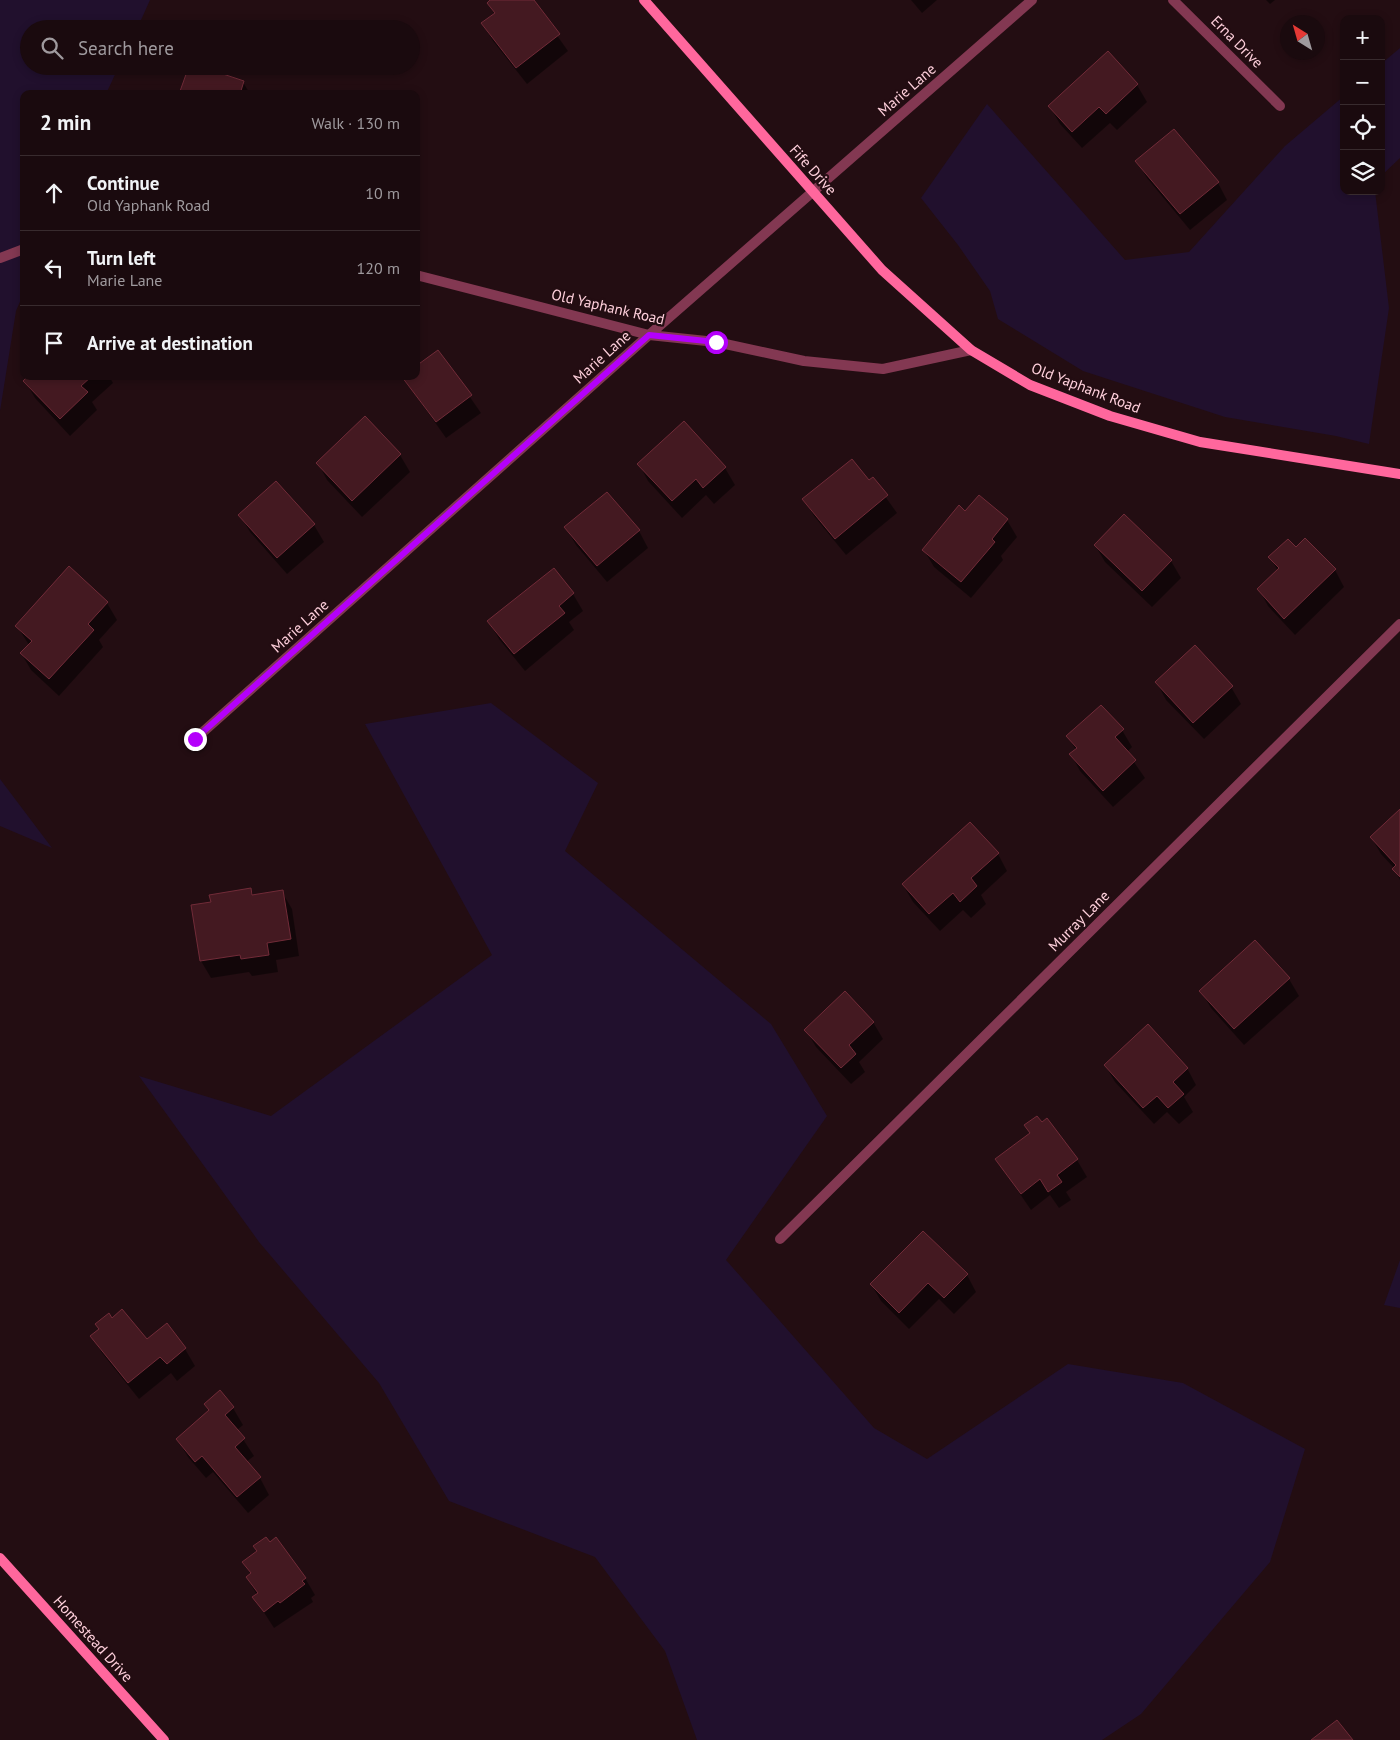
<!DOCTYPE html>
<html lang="en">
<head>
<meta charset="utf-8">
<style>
  :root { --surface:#1a0a0e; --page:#27181c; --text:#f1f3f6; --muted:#9f9a9e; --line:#382b2e }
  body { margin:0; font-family:"PT Sans",sans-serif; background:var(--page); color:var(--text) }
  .controls { position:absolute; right:15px; top:15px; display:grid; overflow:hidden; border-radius:10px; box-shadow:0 2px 8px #0003 }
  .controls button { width:45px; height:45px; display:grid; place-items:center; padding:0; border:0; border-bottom:1px solid var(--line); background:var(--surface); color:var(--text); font:25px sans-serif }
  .compass { position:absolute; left:1280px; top:15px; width:45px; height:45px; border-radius:50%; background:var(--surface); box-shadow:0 2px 8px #0003; rotate:323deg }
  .stop { position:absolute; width:15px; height:15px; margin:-11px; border:4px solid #b400fb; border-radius:50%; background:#fff }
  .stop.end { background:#b400fb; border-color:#fff; box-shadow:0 1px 5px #0008 }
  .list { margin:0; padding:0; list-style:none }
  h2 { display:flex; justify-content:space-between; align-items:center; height:65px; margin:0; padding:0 20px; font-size:21px }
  h2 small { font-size:16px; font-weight:400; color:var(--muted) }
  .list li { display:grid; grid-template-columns:32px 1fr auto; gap:15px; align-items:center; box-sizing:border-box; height:75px; padding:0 20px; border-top:1px solid var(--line) }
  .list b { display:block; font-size:19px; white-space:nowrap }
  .list p { margin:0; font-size:16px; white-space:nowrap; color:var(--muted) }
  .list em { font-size:16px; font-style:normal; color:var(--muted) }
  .icon { flex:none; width:28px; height:28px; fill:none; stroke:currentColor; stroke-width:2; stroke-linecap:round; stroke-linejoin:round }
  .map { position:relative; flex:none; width:1400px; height:1740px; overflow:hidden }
  .search { position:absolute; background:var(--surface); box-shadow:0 2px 8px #0003; left:20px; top:20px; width:400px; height:55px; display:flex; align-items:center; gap:12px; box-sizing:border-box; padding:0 18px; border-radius:28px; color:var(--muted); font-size:19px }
  .panel { position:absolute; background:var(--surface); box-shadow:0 2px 8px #0003; left:20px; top:90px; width:400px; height:290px; border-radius:10px }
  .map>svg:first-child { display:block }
  .green { fill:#21102d }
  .shadow { fill:#0007 }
  .building { fill:#441921; stroke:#712b38 }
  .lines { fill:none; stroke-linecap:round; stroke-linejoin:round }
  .street { stroke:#833852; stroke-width:10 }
  .secondary { stroke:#ff679d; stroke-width:10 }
  .route { stroke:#b400fb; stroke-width:6 }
  .labels { text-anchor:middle; stroke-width:4.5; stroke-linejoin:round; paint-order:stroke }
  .street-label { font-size:15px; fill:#ffd0dc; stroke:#230d12 }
</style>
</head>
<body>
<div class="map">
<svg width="1400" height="1740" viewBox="0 0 1400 1740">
  <rect width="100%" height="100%" fill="#230d12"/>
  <path class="green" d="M 0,0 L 150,0 L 137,29 L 29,29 L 29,66 L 119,66 L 106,94 L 24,94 L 24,292 L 16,311 L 0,411 Z
    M 1400,48 L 1400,158 L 1381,176 L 1381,64 Z
    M 1344,96 L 1344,191 L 1375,191 L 1389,308 L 1369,444 L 1336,436 L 1225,417 L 1083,371 L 998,319 L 990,291 L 958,245 L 921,198 L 987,104 L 1125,260 L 1189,252 L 1285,146 Z
    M 491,703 L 598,783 L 565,851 L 771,1024 L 827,1116 L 726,1260 L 874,1428 L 927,1459 L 1068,1364 L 1183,1383 L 1305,1449 L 1270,1562 L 1141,1714 L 1102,1740 L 697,1740 L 665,1651 L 595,1557 L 449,1501 L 379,1383 L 259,1242 L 139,1076 L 271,1116 L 492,955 L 365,724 Z
    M 0,779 L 52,848 L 0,826 Z
    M 1400,1260 L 1400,1308 L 1384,1305 Z"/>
  <path class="shadow" d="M 492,0 L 532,0 L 568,51 L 527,84 L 493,41 L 483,24 L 495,15 L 488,3 Z
    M 911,0 L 937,0 L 922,13 Z
    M 1266,0 L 1275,0 L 1270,4 Z
    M 1108,53 L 1137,85 L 1147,102 L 1117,130 L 1110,123 L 1082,148 L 1060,124 L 1050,107 Z
    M 215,66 L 220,75 L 243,82 L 250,94 L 181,94 Z
    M 1137,161 L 1218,183 L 1227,200 L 1190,230 L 1147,178 Z
    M 438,351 L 481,413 L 446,438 L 403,377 L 416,376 Z
    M 30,376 L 109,376 L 113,383 L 92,402 L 97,410 L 70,436 L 35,398 L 25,381 Z
    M 684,423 L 725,468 L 735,485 L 714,504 L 706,495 L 682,518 L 648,481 L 639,464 Z
    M 400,455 L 410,472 L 362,517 L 327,480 L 318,463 Z
    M 872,478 L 897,513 L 846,555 L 814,516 L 804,499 L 868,481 Z
    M 966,513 L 1007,520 L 1017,537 L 1001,556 L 1003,560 L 971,598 L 934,567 L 924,550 Z
    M 240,515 L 314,525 L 324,542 L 287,574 L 250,532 Z
    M 1124,515 L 1171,561 L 1181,578 L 1152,607 L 1105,562 L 1095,545 Z
    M 566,528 L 639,531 L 648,548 L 607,582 L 576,545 Z
    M 1296,549 L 1335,570 L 1344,587 L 1295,635 L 1268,606 L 1259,589 L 1278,571 L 1270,557 Z
    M 554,569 L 573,594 L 583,611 L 569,622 L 574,630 L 525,671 L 499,639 L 489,622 Z
    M 107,603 L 117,620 L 99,640 L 103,647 L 59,696 L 31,670 L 21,653 L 29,645 L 17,626 Z
    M 1157,683 L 1231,687 L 1241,704 L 1204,739 L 1166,700 Z
    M 1122,730 L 1132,747 L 1127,752 L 1145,778 L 1113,807 L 1080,771 L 1071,754 L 1076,750 L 1068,737 Z
    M 1400,811 L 1400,880 L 1394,868 L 1381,854 L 1371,837 Z
    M 998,854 L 1007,871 L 981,895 L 986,904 L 971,918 L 963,910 L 940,931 L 913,902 L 903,885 Z
    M 251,889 L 254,896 L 282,892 L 292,909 L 299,956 L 276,960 L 278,972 L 252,976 L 249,972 L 211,978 L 201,961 L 192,906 L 212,903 Z
    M 1255,942 L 1289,979 L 1299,996 L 1244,1045 L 1211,1008 L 1201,991 Z
    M 873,1022 L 883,1039 L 859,1062 L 865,1072 L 851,1084 L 816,1047 L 806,1030 Z
    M 1105,1065 L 1187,1068 L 1196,1085 L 1184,1097 L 1193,1112 L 1179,1124 L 1167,1112 L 1154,1124 L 1115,1082 Z
    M 1031,1134 L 1077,1160 L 1087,1177 L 1066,1192 L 1071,1200 L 1059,1208 L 1050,1195 L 1031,1210 L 996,1159 Z
    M 967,1275 L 976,1292 L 954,1314 L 939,1299 L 909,1329 L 881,1301 L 871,1284 Z
    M 112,1319 L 146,1341 L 167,1325 L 185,1349 L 195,1366 L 177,1381 L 171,1373 L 139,1399 L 102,1353 L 92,1336 Z
    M 220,1392 L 233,1408 L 243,1425 L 237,1430 L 254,1456 L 246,1462 L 260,1478 L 269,1495 L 248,1513 L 213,1472 L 206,1478 L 188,1457 L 178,1440 L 210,1412 L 205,1404 Z
    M 244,1562 L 305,1578 L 315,1595 L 311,1598 L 313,1602 L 274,1628 L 254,1597 L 257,1595 L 247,1578 L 251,1575 Z"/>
  <path class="building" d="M 490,0 L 534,0 L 560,34 L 516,68 L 481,23 L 495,13 L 487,3 Z
    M 1108,51 L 1138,84 L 1106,114 L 1099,107 L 1072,132 L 1048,106 Z
    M 189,66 L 215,66 L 214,71 L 244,81 L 240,94 L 179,94 Z
    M 1174,129 L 1219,182 L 1180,214 L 1135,161 Z
    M 438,350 L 472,395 L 436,422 L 402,377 L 416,376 L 416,366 Z
    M 28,376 L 92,376 L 81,386 L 88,392 L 60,419 L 23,381 Z
    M 365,416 L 401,454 L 352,501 L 316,463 Z
    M 684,421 L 726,467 L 703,488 L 696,479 L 672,501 L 637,464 Z
    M 852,459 L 869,480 L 873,477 L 888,495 L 835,539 L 802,499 Z
    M 276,481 L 315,524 L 277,558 L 238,515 Z
    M 607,492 L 640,530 L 597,566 L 564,527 Z
    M 979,495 L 1008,519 L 992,539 L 995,542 L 961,582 L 922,550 L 959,505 L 965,511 Z
    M 1124,514 L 1172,560 L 1142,591 L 1094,545 Z
    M 1305,538 L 1336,569 L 1284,619 L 1257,589 L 1279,568 L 1268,557 L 1288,539 L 1296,547 Z
    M 69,566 L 108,602 L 88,624 L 94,630 L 49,679 L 20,653 L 32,641 L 15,626 Z
    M 554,568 L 574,593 L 559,606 L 565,613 L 514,654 L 487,621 Z
    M 1195,645 L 1233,686 L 1193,723 L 1155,682 Z
    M 1101,705 L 1124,729 L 1115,737 L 1136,760 L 1103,791 L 1069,754 L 1077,748 L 1066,736 Z
    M 1400,809 L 1400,877 L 1392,869 L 1396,865 L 1370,837 Z
    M 970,822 L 999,853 L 971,878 L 977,886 L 960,902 L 953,893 L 929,914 L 902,884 Z
    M 251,888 L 252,895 L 283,890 L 291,939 L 267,943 L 269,955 L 241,959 L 240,955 L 200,961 L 191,905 L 211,902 L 209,895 Z
    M 1255,940 L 1290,978 L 1234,1029 L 1199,991 Z
    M 845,991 L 874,1022 L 849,1045 L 856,1054 L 841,1068 L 804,1030 Z
    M 1148,1024 L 1188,1068 L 1173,1082 L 1184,1094 L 1168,1108 L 1157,1096 L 1143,1108 L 1104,1065 Z
    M 1037,1116 L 1042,1122 L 1047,1118 L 1078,1159 L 1057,1175 L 1062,1182 L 1048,1192 L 1040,1179 L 1021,1194 L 995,1159 L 1030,1133 L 1024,1125 Z
    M 923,1231 L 968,1274 L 944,1298 L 928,1283 L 899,1313 L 870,1284 Z
    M 122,1309 L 147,1339 L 167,1323 L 186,1348 L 167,1364 L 160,1357 L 128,1383 L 90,1336 L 99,1329 L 95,1324 L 109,1313 L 112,1318 Z
    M 220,1390 L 234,1407 L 225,1415 L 245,1438 L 235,1447 L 261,1477 L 237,1497 L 202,1456 L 195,1462 L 176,1439 L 209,1410 L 204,1404 Z
    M 266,1537 L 270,1542 L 276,1537 L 306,1578 L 302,1581 L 305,1584 L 280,1603 L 278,1601 L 264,1612 L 252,1597 L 258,1593 L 246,1577 L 251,1573 L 242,1562 L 257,1551 L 253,1546 Z
    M 1337,1720 L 1353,1740 L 1311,1740 Z"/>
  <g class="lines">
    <path class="street" d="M 1173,0 L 1280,106
      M 0,258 L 24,249
      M 416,275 L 649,335 L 716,342 L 804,361 L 883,369 L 971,350
      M 195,739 L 649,335 L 1032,0
      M 780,1239 L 1400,624"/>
    <path class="secondary" d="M 644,0 L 882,270 L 971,350 L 1030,385 L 1110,416 L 1200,442 L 1400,474
      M 0,1558 L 164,1740"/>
  </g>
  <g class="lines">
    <path class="route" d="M 195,739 L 649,335 L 716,342"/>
  </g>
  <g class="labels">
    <g class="street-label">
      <text transform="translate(1237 42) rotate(45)" y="5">Erna Drive</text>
      <text transform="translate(907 90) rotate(-41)" y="5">Marie Lane</text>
      <text transform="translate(813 170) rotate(48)" y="5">Fife Drive</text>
      <text transform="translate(608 307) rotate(13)" y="5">Old Yaphank Road</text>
      <text transform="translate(602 357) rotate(-42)" y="5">Marie Lane</text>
      <text transform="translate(1086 388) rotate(21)" y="5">Old Yaphank Road</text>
      <text transform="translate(300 626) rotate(-42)" y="5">Marie Lane</text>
      <text transform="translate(1079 921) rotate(-45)" y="5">Murray Lane</text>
      <text transform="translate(93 1639) rotate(48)" y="5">Homestead Drive</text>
    </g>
  </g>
</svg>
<div class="controls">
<button>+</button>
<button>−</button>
<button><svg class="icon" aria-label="locate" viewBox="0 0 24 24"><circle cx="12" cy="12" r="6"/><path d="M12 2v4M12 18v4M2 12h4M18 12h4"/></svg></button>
<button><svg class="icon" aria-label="layers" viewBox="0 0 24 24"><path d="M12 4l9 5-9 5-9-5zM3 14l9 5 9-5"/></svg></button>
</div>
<svg class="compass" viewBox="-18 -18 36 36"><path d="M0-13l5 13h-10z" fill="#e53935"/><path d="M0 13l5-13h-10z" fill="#9f9a9e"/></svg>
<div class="stop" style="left:716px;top:342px"></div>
<div class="stop end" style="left:195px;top:739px"></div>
<div class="search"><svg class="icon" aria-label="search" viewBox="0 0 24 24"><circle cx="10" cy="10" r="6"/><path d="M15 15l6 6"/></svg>Search here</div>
<section class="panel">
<h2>2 min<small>Walk · 130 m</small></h2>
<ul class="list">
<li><svg class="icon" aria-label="ahead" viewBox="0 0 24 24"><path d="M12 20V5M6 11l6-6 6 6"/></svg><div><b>Continue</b><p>Old Yaphank Road</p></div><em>10 m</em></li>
<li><svg class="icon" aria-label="left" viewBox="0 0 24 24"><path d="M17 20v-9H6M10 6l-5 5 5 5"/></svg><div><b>Turn left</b><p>Marie Lane</p></div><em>120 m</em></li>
<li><svg class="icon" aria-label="arrive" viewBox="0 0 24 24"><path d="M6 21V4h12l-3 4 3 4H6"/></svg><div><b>Arrive at destination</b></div></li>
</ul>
</section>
</div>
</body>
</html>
